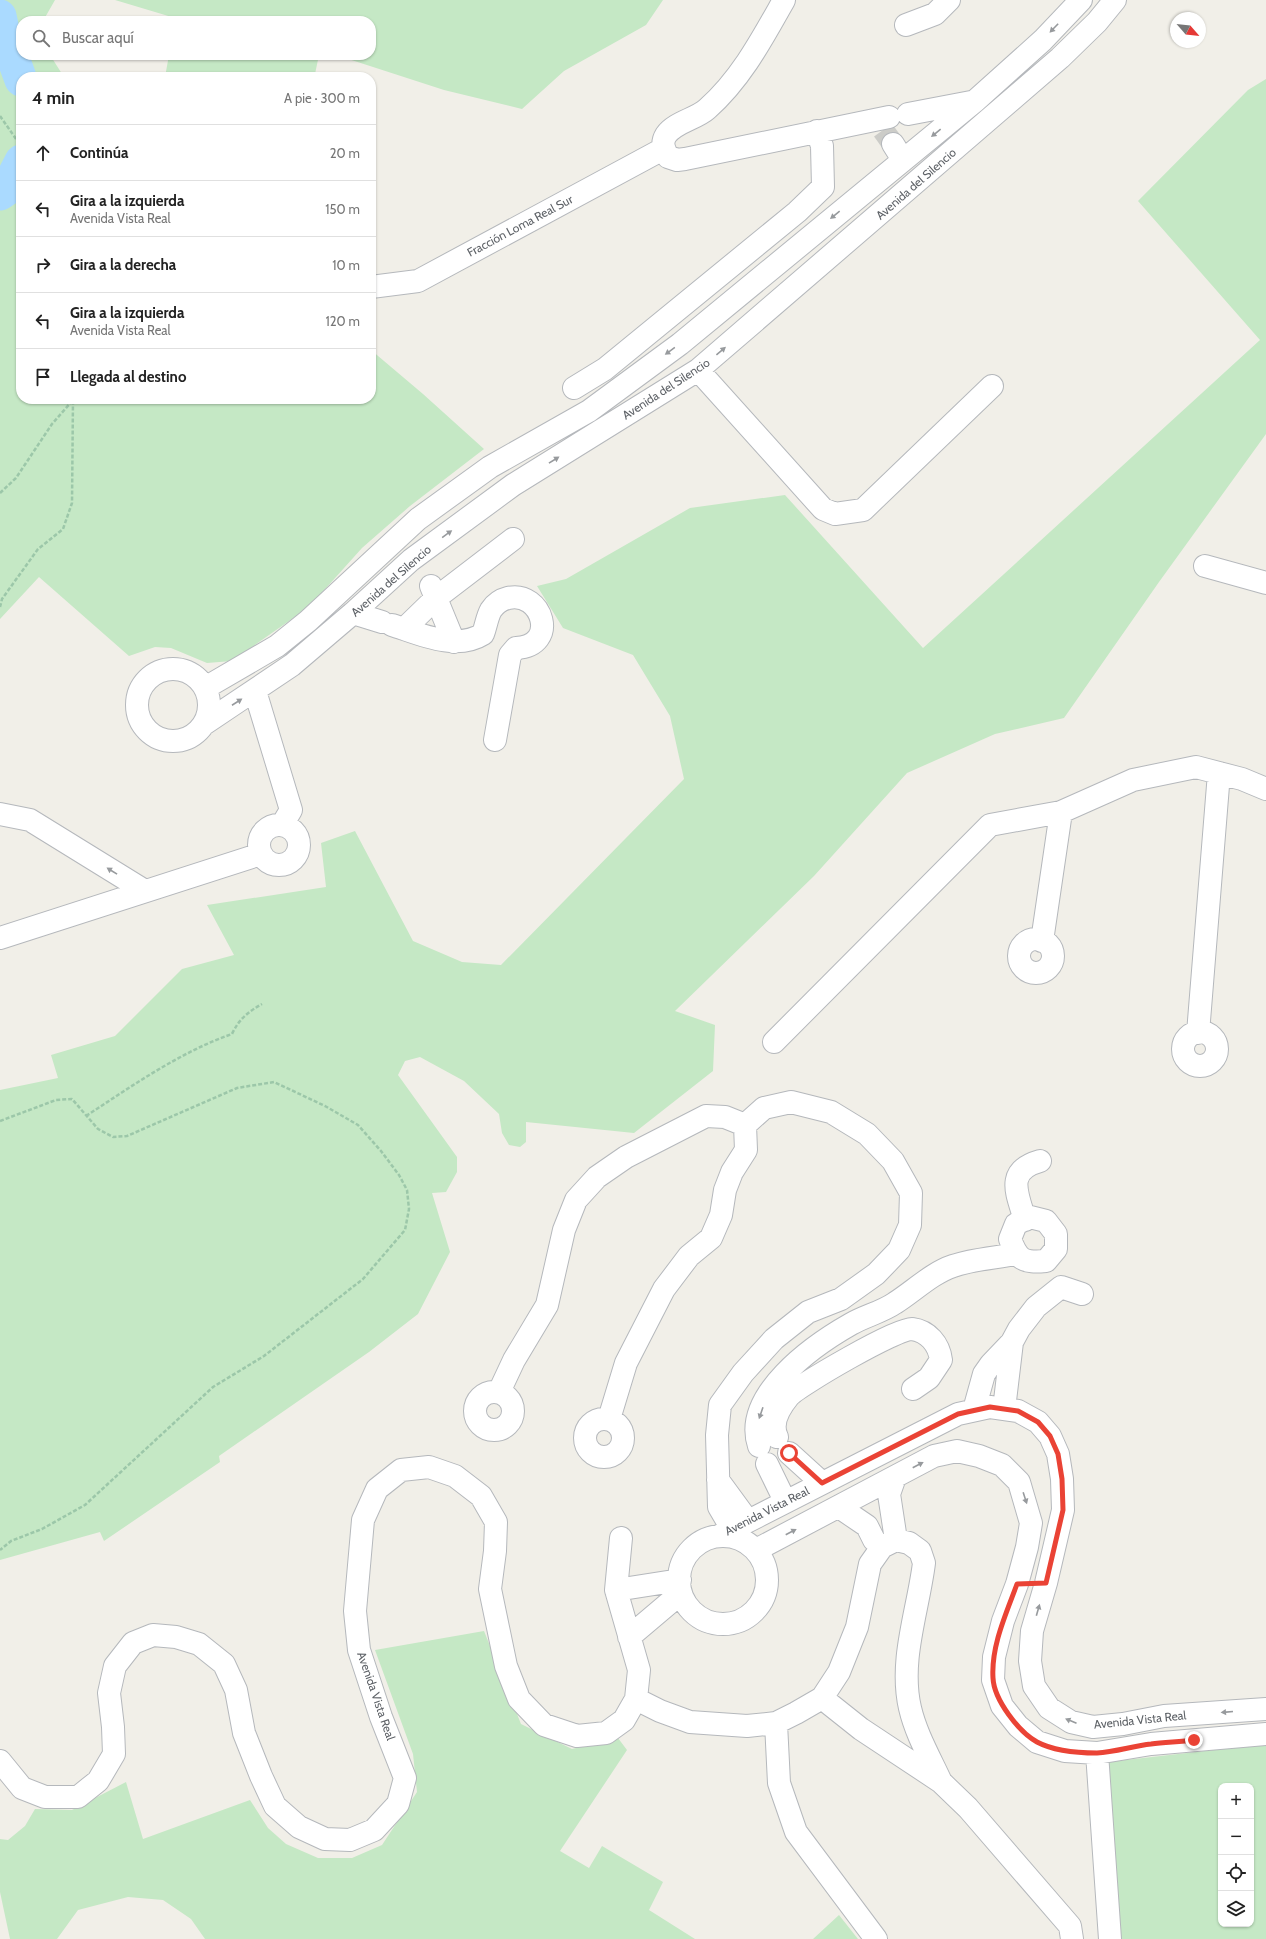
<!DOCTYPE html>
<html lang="es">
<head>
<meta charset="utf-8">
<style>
  :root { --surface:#fff; --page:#f2f2f2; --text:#222; --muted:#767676; --line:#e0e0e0 }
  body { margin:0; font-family:Cabin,sans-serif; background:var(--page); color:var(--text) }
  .controls { position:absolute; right:12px; bottom:12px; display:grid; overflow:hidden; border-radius:8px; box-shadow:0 1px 3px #0004 }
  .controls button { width:36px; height:36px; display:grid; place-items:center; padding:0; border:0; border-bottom:1px solid var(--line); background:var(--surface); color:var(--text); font:20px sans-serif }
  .compass { position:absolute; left:1170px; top:12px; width:36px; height:36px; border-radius:50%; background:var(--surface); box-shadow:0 1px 3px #0004; rotate:118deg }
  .stop { position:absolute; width:12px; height:12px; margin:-9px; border:3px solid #ea4335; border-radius:50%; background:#fff }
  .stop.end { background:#ea4335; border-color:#fff; box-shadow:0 1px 4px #0008 }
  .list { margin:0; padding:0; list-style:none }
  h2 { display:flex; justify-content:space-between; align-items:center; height:52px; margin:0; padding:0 16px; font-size:17px }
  h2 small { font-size:13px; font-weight:400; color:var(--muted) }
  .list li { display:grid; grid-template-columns:26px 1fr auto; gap:12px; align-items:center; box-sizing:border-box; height:56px; padding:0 16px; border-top:1px solid var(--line) }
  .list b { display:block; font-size:15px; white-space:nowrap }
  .list p { margin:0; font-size:13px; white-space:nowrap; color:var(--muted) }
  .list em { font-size:13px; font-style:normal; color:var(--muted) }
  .icon { flex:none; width:22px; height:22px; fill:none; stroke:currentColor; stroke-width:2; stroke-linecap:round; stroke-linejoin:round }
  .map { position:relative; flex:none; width:1266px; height:1939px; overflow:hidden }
  .search { position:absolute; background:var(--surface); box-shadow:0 1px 3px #0004; left:16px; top:16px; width:360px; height:44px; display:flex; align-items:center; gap:10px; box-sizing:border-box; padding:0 14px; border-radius:16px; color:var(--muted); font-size:15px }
  .panel { position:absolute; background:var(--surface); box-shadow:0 1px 3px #0004; left:16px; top:72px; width:360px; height:332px; border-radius:16px }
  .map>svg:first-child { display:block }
  .green { fill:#c5e8c5; fill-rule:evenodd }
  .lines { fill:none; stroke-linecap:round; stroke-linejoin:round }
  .river { stroke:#aadaff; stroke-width:33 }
  .minor-tunnel { stroke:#ccccc8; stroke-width:22; stroke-dasharray:22 11; stroke-linecap:butt }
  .minor-casing { stroke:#b5b8bc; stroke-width:24 }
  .path { stroke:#9cc7a9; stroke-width:2.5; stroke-dasharray:4 2; stroke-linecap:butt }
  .minor { stroke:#fff; stroke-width:22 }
  .oneway { fill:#979a9d }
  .route { stroke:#ea4335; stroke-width:5 }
  .labels { text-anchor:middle; stroke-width:4; stroke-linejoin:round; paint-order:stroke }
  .street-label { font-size:12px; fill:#5f6368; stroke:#fff }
</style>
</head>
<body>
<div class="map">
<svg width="1266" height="1939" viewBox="0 0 1266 1939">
  <rect width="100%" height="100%" fill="#f1efe8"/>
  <path class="green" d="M 0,0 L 55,0 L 43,21 L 21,21 L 21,55 L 50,55 L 64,77 L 21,77 L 21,399 L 371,399 L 371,350 L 423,394 L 484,449 L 410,506 L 362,548 L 309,607 L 232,661 L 207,663 L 171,648 L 155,647 L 129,656 L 39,577 L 0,619 Z
    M 115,0 L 663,0 L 646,25 L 564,71 L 522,109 L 444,90 L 336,55 L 371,55 L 371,21 L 175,21 L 175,18 Z
    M 169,55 L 319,55 L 315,74 L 296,77 L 165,77 Z
    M 1266,79 L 1266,434 L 1159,582 L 1064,718 L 995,734 L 907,773 L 814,876 L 675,1011 L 715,1025 L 713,1071 L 634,1133 L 526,1122 L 526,1142 L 520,1147 L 509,1145 L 502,1133 L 499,1114 L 464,1081 L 420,1057 L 405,1061 L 398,1075 L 457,1157 L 457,1172 L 446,1192 L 432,1193 L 450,1252 L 418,1314 L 369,1352 L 219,1456 L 220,1462 L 104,1541 L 100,1532 L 0,1560 L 0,1090 L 58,1078 L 51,1055 L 115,1036 L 182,969 L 234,955 L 207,905 L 326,887 L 321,843 L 355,831 L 413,941 L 462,962 L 501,965 L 684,779 L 670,716 L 633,655 L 563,628 L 537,586 L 566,579 L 690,508 L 785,495 L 923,648 L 1260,340 L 1138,201 L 1248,90 Z
    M 484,1631 L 521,1724 L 572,1749 L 618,1738 L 627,1750 L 560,1851 L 589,1868 L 602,1846 L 663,1882 L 649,1910 L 695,1939 L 205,1939 L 191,1919 L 163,1900 L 128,1897 L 78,1910 L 57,1939 L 10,1939 L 0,1892 L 0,1839 L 8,1840 L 25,1826 L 35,1809 L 72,1810 L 126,1782 L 143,1839 L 250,1800 L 268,1828 L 286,1844 L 318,1858 L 352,1858 L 382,1845 L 417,1792 L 413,1754 L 375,1650 Z
    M 1266,1744 L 1266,1939 L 1117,1939 L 1108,1762 ZM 1221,1786 L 1251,1786 L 1251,1924 L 1221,1924 Z
    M 839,1915 L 858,1939 L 813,1939 Z"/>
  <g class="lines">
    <path class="river" d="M 0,16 L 3,30 L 21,80
      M 0,194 L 6,190 L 21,161"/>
    <path class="minor-tunnel" d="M 883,130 L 893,144"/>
    <defs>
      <path id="minor" d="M 784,0 C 762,39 741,79 707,109 C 696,119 675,122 666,135 C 661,143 664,149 668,157 L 677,160 L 685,159 L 889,117
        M 906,25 L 935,14 L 949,0
        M 908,114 L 971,102
        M 893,144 L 903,160
        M 371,287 L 418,281 L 663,149
        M 698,370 L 823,509 L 835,514 L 863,510 L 992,386
        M 574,388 L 605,369 L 797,212 L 823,187 L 822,146 L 817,131
        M 1205,566 L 1266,583
        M 431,586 L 454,642
        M 353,613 L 382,622
        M 392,625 C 420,634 456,651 483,634 C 486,626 487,617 491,610 C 495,604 500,600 508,598 C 542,590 560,646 516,648 L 510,655 L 495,740
        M 404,629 L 436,598 L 513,539
        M137 705a36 36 0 1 1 72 0a36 36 0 1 1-72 0Z
        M 205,688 L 277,646 L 308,621 L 418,519 L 490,467 L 589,411 L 680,344 L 974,102 L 1043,40 L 1081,0
        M 255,691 L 291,810 L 282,825
        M 204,724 L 292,665 L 353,613 L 411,560 L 513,485 L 698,370 L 1060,58 L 1097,22 L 1115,0
        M 0,814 L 30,820 L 145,891
        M259 845a20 20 0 1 1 40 0a20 20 0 1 1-40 0Z
        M 0,938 L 261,854
        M1019 956a17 17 0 1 1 34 0a17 17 0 1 1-34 0Z
        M 1042,941 L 1061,812
        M1183 1049a17 17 0 1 1 34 0a17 17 0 1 1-34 0Z
        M 1198,1033 L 1219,773
        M 774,1042 L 990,825 L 1061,812 L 1133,780 L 1196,767 L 1242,779 L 1266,789
        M 1030,1217 L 1046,1221 L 1056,1234 L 1056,1249 L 1046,1261 C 1023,1263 1018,1260 1010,1239 L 1016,1224 Z
        M 1025,1220 C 1017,1193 1005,1171 1040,1161
        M475 1411a19 19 0 1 1 38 0a19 19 0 1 1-38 0Z
        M 499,1392 L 514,1360 L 547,1305 L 564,1230 L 576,1200 L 597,1177 L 626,1157 L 706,1116 L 725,1117 L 745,1125
        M 1004,1409 L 1012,1342
        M 974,1410 L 984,1374 L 991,1364 L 1012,1342 L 1019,1329 L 1036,1307 L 1061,1287 L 1082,1294
        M585 1438a19 19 0 1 1 38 0a19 19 0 1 1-38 0Z
        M 609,1419 L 626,1363 L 664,1289 L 689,1256 L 711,1238 L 721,1215 L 725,1190 L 732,1172 L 746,1150 L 745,1125 L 764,1108 L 791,1102 L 831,1112 L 867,1134 L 893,1161 L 911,1193 L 910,1225 L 899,1250 L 876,1274 L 841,1299 L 808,1312 L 774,1339 L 743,1373 L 720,1405 L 717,1435 L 719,1507 L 732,1529
        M 777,1437 C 770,1423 780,1407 789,1396 C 799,1385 899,1327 912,1329 C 928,1331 939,1344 941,1360 L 929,1378 L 913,1389
        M 759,1446 C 742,1395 814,1345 851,1324 C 865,1316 882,1312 895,1303 C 914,1291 932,1273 953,1266 C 973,1259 995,1258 1016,1254
        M 789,1453 L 822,1483
        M 767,1464 L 785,1501
        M 895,1477 L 889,1494 L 896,1540
        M 718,1480 L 748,1521
        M 839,1507 L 867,1526 L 874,1540 L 882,1547
        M 719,1536 L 958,1414 L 990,1407 L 1018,1411 L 1038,1422 L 1050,1436 L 1058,1454 L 1062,1479 L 1063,1510 L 1046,1583 L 1032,1631 L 1030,1661 L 1034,1686 L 1049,1708 L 1071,1722 L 1093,1727 L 1123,1724 L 1164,1716 L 1266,1709
        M679 1580a44 44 0 1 1 88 0a44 44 0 1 1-88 0Z
        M 756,1550 L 934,1456 L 957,1451 L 979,1456 L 1002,1465 L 1019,1482 L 1031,1523 L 1027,1547 L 1017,1584 L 1003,1621 L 994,1657 L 993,1680 L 1002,1706 L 1018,1726 L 1037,1742 L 1065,1751 L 1097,1753 L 1151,1744 L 1266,1734
        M 616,1590 L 680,1580
        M 629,1637 L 681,1593
        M 822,1698 L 861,1729 L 941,1782 L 968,1808 L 1070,1926 L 1072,1939
        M 636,1699 L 660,1711 L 690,1722 L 747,1726 L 776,1723 L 796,1713 L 822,1698 L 839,1672 L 857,1627 L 870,1564 L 882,1547 L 896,1540 L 909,1543 L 920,1551 L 924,1563 C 918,1611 899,1660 910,1708 C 916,1734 930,1758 941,1782
        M 776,1723 L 779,1783 L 796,1832 L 876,1939
        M 1097,1753 L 1110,1939
        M 0,1761 L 22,1788 L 45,1797 L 78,1797 L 98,1781 L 114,1754 L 113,1727 L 109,1693 L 115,1666 L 133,1643 L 153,1635 L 176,1637 L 199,1644 L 224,1664 L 236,1690 L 244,1733 L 261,1776 L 275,1806 L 299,1827 L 325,1839 L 350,1840 L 374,1830 L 398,1804 L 405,1778 L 381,1717 L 359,1650 L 355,1611 L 363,1520 L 377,1489 L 401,1470 L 429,1467 L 455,1476 L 481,1496 L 496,1522 L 495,1551 L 490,1589 L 506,1666 L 519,1699 L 544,1725 L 577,1736 L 606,1733 L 624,1720 L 636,1699 L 639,1670 L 616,1590 L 621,1538"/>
    </defs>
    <use href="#minor" class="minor-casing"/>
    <path class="path" d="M 0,116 L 21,146
      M 0,493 L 16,478 L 52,424 L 73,400
      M 0,607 L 2,599 L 38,549 L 63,529 L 72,503 L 73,399
      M 86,1116 C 132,1086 180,1052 232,1034 C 239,1019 248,1012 262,1004
      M 0,1121 L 56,1100 L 72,1099 L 98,1129 L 113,1137 L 127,1136 L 237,1088 L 274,1082 L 325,1106 L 358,1125 L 381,1151 L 399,1175 L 407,1190 L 409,1209 L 405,1230 L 363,1279 L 264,1356 L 213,1387 L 85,1505 L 42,1529 L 11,1541 L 0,1550"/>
    <use href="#minor" class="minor"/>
  </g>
  <defs><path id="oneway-solid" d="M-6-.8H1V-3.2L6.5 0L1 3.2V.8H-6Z"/></defs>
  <g class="oneway">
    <use href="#oneway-solid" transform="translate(1054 28) rotate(134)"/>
    <use href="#oneway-solid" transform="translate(936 133) rotate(141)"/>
    <use href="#oneway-solid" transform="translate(835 215) rotate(141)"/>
    <use href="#oneway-solid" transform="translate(670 351) rotate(144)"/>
    <use href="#oneway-solid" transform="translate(721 351) rotate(-40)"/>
    <use href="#oneway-solid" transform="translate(554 460) rotate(-32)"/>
    <use href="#oneway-solid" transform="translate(447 534) rotate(-36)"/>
    <use href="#oneway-solid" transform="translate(237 702) rotate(-33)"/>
    <use href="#oneway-solid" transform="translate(112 871) rotate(-148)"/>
    <use href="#oneway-solid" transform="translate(761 1413) rotate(109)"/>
    <use href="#oneway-solid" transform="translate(918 1465) rotate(-28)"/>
    <use href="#oneway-solid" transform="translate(1025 1498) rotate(72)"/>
    <use href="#oneway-solid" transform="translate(791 1532) rotate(-28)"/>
    <use href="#oneway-solid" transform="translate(1038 1610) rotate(-74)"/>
    <use href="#oneway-solid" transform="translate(1227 1712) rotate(175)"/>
    <use href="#oneway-solid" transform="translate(1071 1721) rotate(-157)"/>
  </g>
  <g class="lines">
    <path class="route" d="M 789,1453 L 822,1483 L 958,1414 L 990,1407 L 1018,1411 L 1038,1422 L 1050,1436 L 1058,1454 L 1062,1479 L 1063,1510 L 1046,1583 L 1017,1584 C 1006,1614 991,1646 993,1678 C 994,1700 1019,1732 1037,1742 C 1054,1751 1078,1753 1097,1753 C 1115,1752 1133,1746 1151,1744 C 1165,1742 1179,1742 1194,1740"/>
  </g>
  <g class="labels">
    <g class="street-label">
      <text transform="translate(916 184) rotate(-41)" y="4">Avenida del Silencio</text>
      <text transform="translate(520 226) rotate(-28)" y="4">Fracción Loma Real Sur</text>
      <text transform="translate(666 389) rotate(-33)" y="4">Avenida del Silencio</text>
      <text transform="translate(391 581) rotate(-41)" y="4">Avenida del Silencio</text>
      <text transform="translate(767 1511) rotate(-27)" y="4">Avenida Vista Real</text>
      <text transform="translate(376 1696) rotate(71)" y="4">Avenida Vista Real</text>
      <text transform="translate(1140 1720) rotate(-6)" y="4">Avenida Vista Real</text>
    </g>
  </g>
</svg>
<div class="controls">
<button>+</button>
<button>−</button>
<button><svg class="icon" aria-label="locate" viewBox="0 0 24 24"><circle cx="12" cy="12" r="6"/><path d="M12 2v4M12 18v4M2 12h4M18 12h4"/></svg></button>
<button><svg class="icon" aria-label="layers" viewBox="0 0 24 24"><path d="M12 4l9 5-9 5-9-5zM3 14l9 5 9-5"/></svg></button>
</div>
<svg class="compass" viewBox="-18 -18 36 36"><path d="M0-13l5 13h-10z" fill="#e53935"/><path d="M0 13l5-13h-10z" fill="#767676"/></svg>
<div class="stop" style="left:789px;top:1453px"></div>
<div class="stop end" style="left:1194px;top:1740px"></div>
<div class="search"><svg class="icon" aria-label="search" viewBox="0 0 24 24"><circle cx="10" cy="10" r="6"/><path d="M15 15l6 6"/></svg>Buscar aquí</div>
<section class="panel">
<h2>4 min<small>A pie · 300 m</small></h2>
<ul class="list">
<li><svg class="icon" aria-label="ahead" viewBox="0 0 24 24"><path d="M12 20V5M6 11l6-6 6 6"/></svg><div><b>Continúa</b></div><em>20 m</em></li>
<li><svg class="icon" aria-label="left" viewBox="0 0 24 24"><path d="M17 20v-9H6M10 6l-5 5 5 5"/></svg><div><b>Gira a la izquierda</b><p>Avenida Vista Real</p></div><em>150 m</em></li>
<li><svg class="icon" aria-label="right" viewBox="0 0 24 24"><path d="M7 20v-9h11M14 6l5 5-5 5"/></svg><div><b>Gira a la derecha</b></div><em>10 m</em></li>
<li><svg class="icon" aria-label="left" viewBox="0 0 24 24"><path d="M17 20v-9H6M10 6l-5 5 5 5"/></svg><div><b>Gira a la izquierda</b><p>Avenida Vista Real</p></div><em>120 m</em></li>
<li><svg class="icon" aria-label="arrive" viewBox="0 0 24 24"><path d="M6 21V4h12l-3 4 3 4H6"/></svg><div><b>Llegada al destino</b></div></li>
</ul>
</section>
</div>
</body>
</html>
